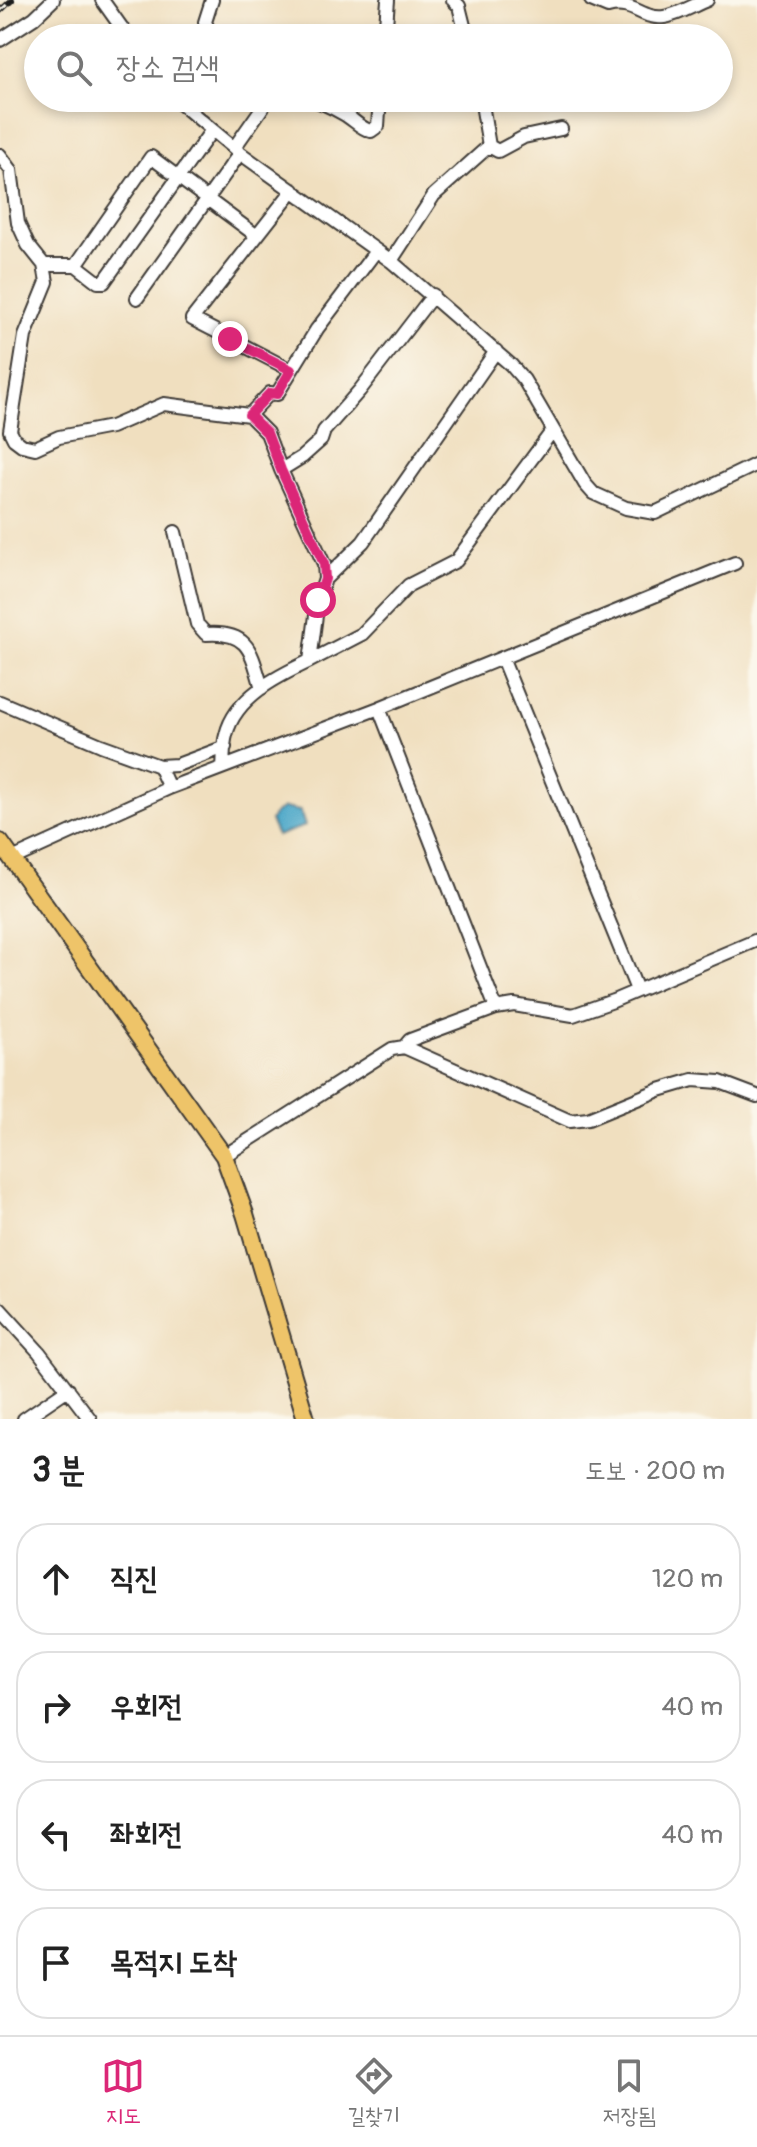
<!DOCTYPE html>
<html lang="ko">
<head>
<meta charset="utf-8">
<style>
  :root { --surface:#fff; --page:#f2f2f2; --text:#222; --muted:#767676; --line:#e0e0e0; --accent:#db2777 }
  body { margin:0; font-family:Pangolin,"Poor Story",sans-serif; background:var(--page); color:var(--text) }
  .stop { position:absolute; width:24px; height:24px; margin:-18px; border:6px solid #db2777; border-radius:50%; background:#fff }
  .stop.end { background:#db2777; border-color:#fff; box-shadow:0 2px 8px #0008 }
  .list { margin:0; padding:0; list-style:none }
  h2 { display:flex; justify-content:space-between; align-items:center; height:104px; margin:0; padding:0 32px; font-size:34px }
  h2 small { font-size:26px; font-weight:400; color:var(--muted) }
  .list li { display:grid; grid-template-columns:52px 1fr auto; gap:24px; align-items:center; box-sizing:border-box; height:112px; margin:0 16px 16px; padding:0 16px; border:2px solid var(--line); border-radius:32px }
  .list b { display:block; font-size:30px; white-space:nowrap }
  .list em { font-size:26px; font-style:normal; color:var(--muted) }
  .icon { flex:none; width:44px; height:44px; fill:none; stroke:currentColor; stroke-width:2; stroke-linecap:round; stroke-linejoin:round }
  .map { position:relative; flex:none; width:757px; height:1419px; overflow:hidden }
  .search { position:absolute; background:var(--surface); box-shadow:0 4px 12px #0003; left:24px; right:24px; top:24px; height:88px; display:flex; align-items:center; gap:20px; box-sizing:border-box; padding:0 28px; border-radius:44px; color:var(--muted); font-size:30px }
  .sheet { height:616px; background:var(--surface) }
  nav { display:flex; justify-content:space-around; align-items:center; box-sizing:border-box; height:112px; border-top:2px solid var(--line); background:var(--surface); font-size:22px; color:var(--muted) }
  nav a { display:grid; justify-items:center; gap:4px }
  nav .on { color:var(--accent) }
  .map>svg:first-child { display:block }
  .water { fill:#49a6c8; stroke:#326172; stroke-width:2 }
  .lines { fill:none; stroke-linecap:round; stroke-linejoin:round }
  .minor-casing { stroke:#3c3934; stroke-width:16 }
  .major-casing { stroke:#3c3934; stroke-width:20 }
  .minor { stroke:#fff; stroke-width:12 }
  .major { stroke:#eec469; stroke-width:16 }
  .rail-casing { stroke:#1c1c1c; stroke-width:6 }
  .rail { stroke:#fbf7ec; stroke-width:3; stroke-dasharray:9; stroke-linecap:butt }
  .route { stroke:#db2777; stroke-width:10 }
</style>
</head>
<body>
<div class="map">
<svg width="757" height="1419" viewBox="0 0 757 1419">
  <rect width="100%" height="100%" fill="#fbf7ec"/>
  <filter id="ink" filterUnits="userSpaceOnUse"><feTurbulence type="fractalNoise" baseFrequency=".0125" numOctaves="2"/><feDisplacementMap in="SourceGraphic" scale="16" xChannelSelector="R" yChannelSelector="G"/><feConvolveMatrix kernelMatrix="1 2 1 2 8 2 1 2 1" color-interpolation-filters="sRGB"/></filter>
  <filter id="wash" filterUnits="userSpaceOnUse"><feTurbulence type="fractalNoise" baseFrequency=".006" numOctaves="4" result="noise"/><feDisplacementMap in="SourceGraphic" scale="32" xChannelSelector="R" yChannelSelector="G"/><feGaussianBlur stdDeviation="1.8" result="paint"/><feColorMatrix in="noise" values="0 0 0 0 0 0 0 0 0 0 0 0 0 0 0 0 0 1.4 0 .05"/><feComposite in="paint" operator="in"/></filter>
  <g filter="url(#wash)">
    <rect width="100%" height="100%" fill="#f0dfbf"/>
    <path class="water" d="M 284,808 L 300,811 L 305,826 L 277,836 L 270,821 L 275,813 Z"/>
  </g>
  <g filter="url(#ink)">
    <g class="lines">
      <defs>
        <path id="minor" d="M 102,0 L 129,38
          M 212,0 L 205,22 L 212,38
          M 453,0 L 459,6 L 467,38
          M 591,0 L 608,7 C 633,0 642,20 664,17 C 678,15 694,5 707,0
          M 385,38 L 388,0
          M 0,40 L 34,18 L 53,0
          M 174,98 L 240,153 L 391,261 L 511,365 L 524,380 L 585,484 L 593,493 L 626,508 L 655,513 L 757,464
          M 308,98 C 321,102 332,107 344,114 C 353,119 361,129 371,131 L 378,126 L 380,98
          M 481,98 L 489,146
          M 234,148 L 269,98
          M 0,155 L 11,170 L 18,223 L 28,245 L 44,265 L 47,282 L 25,336 L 10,431 L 14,439 L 22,445 L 35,448 L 59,437 L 111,427 L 164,404 L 249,415 L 267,433 L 281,470 L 324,564 L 325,579 L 318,600 L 310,661 L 362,634 L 409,585 L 456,561 L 553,430
          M 391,261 L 434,195 L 489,146 L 498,151 L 524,137 L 561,129
          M 44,265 L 76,265 L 98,282 L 104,282 L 212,130
          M 76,265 L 151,157 L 257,236
          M 137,298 L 240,153
          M 291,370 L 192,319 L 293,190
          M 249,415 L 270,393 L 277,394 L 317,329 L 376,251
          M 281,470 L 302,457 L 321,440 L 324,431 L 360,390 L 433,295
          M 175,532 L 197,624 L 206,634 C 250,631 251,652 262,688
          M 325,579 L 363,542 L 496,351
          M 502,658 L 637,990
          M 0,702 L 101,745 L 159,766 L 169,788
          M 379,708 L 496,1008
          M 159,766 L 177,765 L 225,747
          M 223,767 C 224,757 223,745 226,735 C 235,697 278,676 310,661
          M 12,859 L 169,788 L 379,708 L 735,563
          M 404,1047 L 410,1040 L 496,1008 L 514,1005 L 573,1015 L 613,1001 L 757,940
          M 224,1156 L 392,1049 L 404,1047 L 570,1121 L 588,1119 L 659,1090 L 693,1080 L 720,1082 L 757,1096
          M 0,1309 L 39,1352 L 90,1419
          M 24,1419 L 68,1389"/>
        <path id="major" d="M 0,842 L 224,1156 L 245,1214 L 306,1419"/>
      </defs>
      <use href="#minor" class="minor-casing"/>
      <use href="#major" class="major-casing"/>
      <use href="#minor" class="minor"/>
      <use href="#major" class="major"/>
      <defs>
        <path id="rail" d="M 0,11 L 12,0"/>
      </defs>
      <use href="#rail" class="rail-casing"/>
      <use href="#rail" class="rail"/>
    </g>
  </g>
  <g class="lines" filter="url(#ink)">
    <path class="route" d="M 230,339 L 291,370 L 277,394 L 270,393 L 249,415 L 267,433 L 281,470 L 324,564 L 325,579 L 318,600"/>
  </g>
</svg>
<div class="stop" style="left:318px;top:600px"></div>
<div class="stop end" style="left:230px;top:339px"></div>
<div class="search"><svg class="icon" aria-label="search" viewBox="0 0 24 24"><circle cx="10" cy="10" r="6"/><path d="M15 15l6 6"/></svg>장소 검색</div>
</div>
<section class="sheet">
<h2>3 분<small>도보 · 200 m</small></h2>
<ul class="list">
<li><svg class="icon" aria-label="ahead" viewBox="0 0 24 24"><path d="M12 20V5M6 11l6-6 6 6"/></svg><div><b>직진</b></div><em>120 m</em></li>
<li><svg class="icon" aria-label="right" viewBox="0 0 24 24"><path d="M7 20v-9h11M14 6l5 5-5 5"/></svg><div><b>우회전</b></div><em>40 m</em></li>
<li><svg class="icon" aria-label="left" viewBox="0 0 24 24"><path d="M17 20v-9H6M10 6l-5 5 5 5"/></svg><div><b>좌회전</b></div><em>40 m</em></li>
<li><svg class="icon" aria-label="arrive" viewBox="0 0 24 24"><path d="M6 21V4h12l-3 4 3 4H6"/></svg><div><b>목적지 도착</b></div></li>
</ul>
</section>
<nav>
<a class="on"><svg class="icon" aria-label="map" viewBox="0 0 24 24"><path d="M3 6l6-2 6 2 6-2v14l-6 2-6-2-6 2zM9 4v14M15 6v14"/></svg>지도</a>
<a><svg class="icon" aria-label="directions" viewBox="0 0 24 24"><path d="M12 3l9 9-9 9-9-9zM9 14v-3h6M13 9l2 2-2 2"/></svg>길찾기</a>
<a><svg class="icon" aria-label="saved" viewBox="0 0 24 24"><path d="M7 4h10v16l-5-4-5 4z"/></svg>저장됨</a>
</nav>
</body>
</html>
